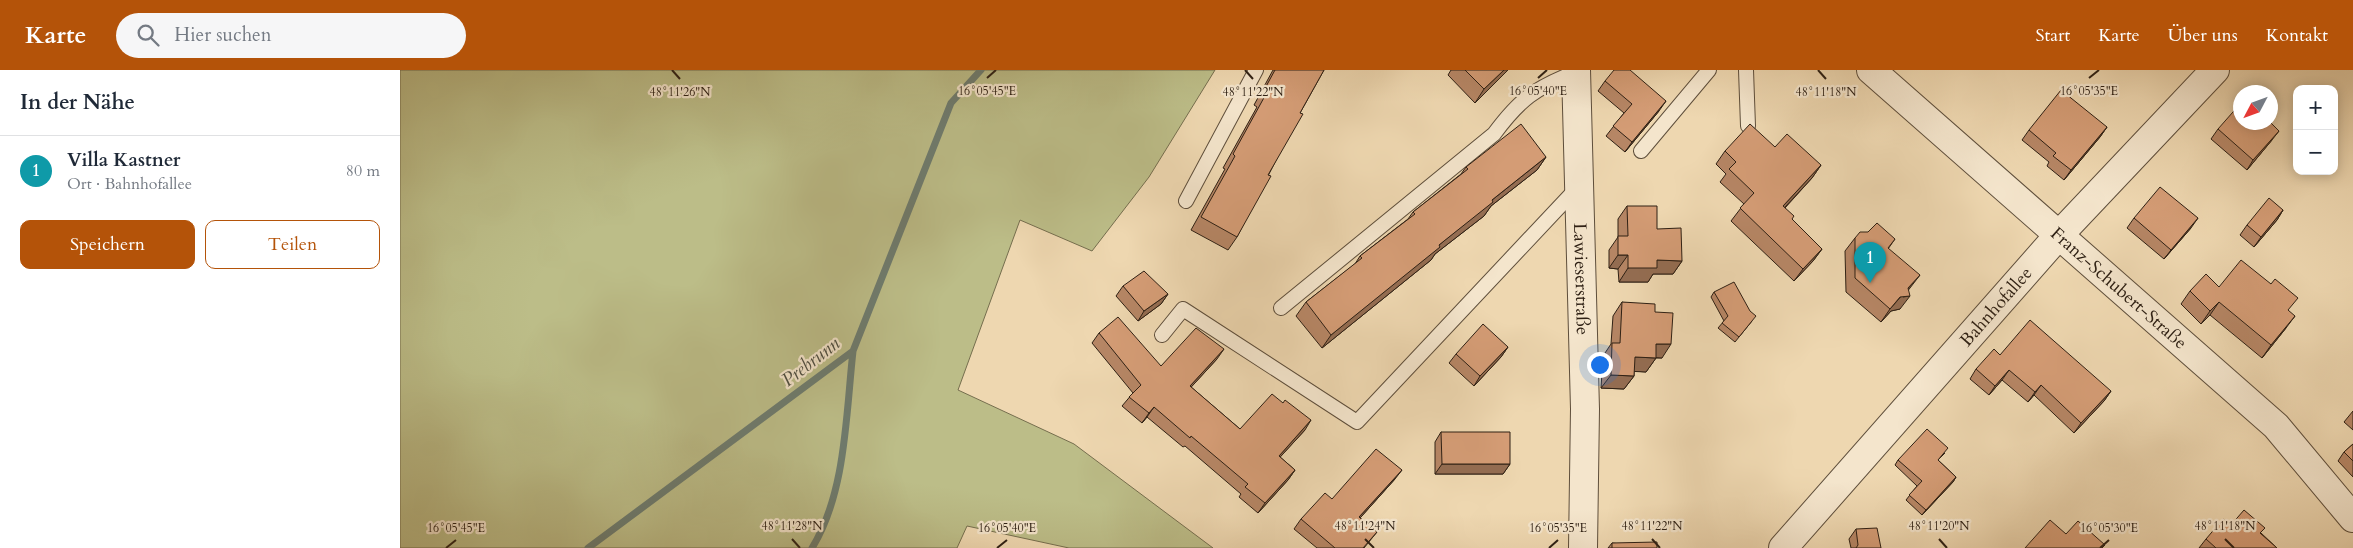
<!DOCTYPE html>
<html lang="de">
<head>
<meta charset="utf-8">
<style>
  :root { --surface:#fff; --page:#f6f6f7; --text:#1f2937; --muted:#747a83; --line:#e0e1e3; --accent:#b45309 }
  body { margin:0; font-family:Cardo,serif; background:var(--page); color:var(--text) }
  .controls { position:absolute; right:15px; top:15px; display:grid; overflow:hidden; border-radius:10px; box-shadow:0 2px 12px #0003 }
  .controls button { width:45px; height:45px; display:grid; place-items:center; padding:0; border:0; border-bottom:1px solid var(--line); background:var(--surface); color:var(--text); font:25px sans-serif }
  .compass { position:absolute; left:1833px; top:15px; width:45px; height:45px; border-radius:50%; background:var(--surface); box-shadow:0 2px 12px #0003; rotate:229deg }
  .you { position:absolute; left:1199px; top:294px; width:18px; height:18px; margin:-12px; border:4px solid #fff; border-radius:50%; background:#1a73e8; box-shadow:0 0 0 8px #1a73e833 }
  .badge { display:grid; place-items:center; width:32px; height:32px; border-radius:50%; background:var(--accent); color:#fff; font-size:16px; font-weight:700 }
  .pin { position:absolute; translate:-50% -41px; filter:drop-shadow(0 1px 2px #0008) }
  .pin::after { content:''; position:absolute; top:26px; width:18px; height:15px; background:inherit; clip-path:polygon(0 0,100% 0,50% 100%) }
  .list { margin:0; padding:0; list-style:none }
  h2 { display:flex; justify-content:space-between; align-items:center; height:65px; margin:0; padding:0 20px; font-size:21px }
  h2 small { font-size:16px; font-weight:400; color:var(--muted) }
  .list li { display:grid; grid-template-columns:32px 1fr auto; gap:15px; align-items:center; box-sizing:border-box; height:70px; padding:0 20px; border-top:1px solid var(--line) }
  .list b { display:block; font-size:19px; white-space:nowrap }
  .list p { margin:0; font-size:16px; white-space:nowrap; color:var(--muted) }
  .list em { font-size:16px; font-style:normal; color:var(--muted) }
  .actions { display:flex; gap:10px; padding:15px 20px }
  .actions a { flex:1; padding:11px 0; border:1px solid var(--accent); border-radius:10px; text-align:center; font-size:18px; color:var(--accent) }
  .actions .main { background:var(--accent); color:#fff }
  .icon { flex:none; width:28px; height:28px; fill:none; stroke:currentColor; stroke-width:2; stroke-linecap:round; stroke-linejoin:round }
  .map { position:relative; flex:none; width:1953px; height:478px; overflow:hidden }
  header { display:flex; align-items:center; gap:30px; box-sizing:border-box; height:70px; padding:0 25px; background:var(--accent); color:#fff }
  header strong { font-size:24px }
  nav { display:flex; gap:28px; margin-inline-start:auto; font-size:18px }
  .search { width:350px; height:45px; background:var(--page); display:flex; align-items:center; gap:12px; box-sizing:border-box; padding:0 18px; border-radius:28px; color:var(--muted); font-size:19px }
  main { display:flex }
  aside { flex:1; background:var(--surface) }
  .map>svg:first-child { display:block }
  .green { fill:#bcbd88; stroke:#756e4e }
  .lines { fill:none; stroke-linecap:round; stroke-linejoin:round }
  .stream { stroke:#6e7c6f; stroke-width:7 }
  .lane-casing { stroke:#5e4e3b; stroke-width:16 }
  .street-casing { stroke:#5e4e3b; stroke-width:30 }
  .lane { stroke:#f4e5cc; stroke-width:14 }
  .street { stroke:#f4e5cc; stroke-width:28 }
  .wall { fill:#b68665; stroke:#2e2014 }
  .shaded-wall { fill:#946d52; stroke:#2e2014 }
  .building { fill:#d49c75; stroke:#2e2014 }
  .ticks { fill:none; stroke:#2e2014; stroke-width:2 }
  .labels { text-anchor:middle; stroke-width:4.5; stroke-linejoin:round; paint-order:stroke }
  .street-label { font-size:18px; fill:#2e2014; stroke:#f4e5cc }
  .water-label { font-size:19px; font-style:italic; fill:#4e4e41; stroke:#f4e5cc }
  .ticks-label { font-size:12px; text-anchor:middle; fill:#2e2014; stroke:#f4e5cc; stroke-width:4.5; stroke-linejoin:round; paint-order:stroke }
</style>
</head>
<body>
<header>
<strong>Karte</strong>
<div class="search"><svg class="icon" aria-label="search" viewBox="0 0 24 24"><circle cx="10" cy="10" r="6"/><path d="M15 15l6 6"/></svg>Hier suchen</div>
<nav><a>Start</a><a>Karte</a><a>Über uns</a><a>Kontakt</a></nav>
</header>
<main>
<aside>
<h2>In der Nähe<small></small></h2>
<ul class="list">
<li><span class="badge" style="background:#0f9aa8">1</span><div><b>Villa Kastner</b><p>Ort · Bahnhofallee</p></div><em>80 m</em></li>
</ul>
<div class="actions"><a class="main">Speichern</a><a>Teilen</a></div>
</aside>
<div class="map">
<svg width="1953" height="478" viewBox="0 0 1953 478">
  <rect width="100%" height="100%" fill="#eed7b0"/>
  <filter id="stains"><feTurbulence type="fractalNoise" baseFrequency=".004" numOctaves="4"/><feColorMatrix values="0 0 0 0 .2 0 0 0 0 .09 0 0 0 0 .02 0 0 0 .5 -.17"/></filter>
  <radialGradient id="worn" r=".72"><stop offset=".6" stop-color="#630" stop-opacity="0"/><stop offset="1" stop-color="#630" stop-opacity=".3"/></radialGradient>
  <path class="green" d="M 0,0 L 815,0 L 749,107 L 692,181 L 620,150 L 558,320 L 674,374 L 813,478 L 669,478 L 567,456 L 557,478 L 0,478 Z"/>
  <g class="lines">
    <path class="stream" d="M 188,478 L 453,281 L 551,33 L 581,0
      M 412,478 C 446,423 446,344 453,281"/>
    <defs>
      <path id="lane" d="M 1346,0 L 1348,56
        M 1241,81 L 1309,0
        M 786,131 L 856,0
        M 881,238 L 1094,64 C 1120,29 1135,18 1176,2
        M 762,265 L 783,239 L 957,352 L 1178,117"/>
      <g id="street">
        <path id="s1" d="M 1176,0 L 1185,339 L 1183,478"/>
        <path id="s2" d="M 1471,0 L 1876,356 L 1953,448"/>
        <path id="s3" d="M 1383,478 L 1658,166 L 1815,0"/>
      </g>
    </defs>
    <use href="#lane" class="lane-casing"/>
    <use href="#street" class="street-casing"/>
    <use href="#lane" class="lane"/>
    <use href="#street" class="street"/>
  </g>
  <path class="wall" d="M 873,0 L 924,0 L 900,43 L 837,167 L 828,180 L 791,160 L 825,99 L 823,98 L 857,37 L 854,35 Z
    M 1051,0 L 1108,0 L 1075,33 L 1048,5 Z
    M 1205,11 L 1259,41 L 1225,82 L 1206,66 L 1224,43 L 1198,21 Z
    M 1707,57 L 1700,67 L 1664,110 L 1647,96 L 1649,92 L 1622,70 L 1629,60 Z
    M 1818,59 L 1872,70 L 1847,100 L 1811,69 Z
    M 1375,77 L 1421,95 L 1412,108 L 1385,138 L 1392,149 L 1422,179 L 1413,191 L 1394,211 L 1331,151 L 1344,134 L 1320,112 L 1326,104 L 1316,94 L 1325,81 Z
    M 1146,87 L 1137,100 L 1091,136 L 1084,146 L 1035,184 L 1031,190 L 922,278 L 896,246 L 906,232 L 955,194 L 960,186 L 1008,149 L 1013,142 L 1061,104 L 1066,97 Z
    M 1227,136 L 1257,159 L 1282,191 L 1273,204 L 1253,204 L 1248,212 L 1219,212 L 1218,199 L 1209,198 L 1209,180 L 1218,167 L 1218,149 Z
    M 1883,140 L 1877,150 L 1854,177 L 1840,165 L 1847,155 Z
    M 1734,148 L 1791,158 L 1764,189 L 1727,158 Z
    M 1455,168 L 1495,169 L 1488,179 L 1500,239 L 1491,241 L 1481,252 L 1446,222 L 1445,181 Z
    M 723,216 L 768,224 L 761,234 L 738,251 L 716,226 Z
    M 1819,217 L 1889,241 L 1886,258 L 1862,288 L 1810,245 L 1801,254 L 1781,234 L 1790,221 Z
    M 1314,222 L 1352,251 L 1335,272 L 1318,258 L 1324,251 L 1311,227 Z
    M 1222,232 L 1255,242 L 1262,288 L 1256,288 L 1246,302 L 1234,301 L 1234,306 L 1224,319 L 1201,318 L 1203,286 L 1211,274 L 1213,246 Z
    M 699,263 L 761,296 L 817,289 L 791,317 L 840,359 L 905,360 L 880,387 L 895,400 L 888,410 L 858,443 L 839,427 L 841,424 L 785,376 L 783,377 L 747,347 L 742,353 L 722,336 L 733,323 L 692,273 Z
    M 1108,277 L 1101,287 L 1074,316 L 1049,293 L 1056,284 Z
    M 1600,285 L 1711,321 L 1704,331 L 1674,363 L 1634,325 L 1628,332 L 1602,310 L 1589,325 L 1570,309 L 1576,299 Z
    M 1953,341 L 1953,360 L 1944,352 Z
    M 1041,362 L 1110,394 L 1103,404 L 1035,404 L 1035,372 Z
    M 1953,374 L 1953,407 L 1938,391 L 1944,382 Z
    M 1545,383 L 1538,390 L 1556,407 L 1553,412 L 1522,445 L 1506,430 L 1517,416 L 1495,395 L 1498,390 Z
    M 995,409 L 960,448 L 977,462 L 964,478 L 917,478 L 894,459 L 901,449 L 932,429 Z
    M 1831,455 L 1861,463 L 1877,478 L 1799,478 L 1806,469 Z
    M 1456,459 L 1481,478 L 1451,478 L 1449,469 Z
    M 1212,473 L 1257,478 L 1208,478 Z"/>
  <path class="shaded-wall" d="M 1104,0 L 1108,0 L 1075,33 L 1084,19 Z
    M 1266,31 L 1259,41 L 1225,82 L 1232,72 Z
    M 1707,57 L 1700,67 L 1664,110 L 1671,100 Z
    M 1879,61 L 1872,70 L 1847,100 L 1853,90 Z
    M 1146,87 L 1137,100 L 1091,136 L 1084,146 L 1035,184 L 1031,190 L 922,278 L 931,265 L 1039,175 L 1092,130 Z
    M 1421,95 L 1412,108 L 1374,149 L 1383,136 Z
    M 1883,140 L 1877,150 L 1854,177 L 1861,167 Z
    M 1798,148 L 1791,158 L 1764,189 L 1771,180 Z
    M 1422,179 L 1413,191 L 1394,211 L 1403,199 Z
    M 1218,185 L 1228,185 L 1218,199 L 1209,198 Z
    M 1257,190 L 1282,191 L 1273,204 L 1253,204 L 1248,212 L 1219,212 L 1228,198 Z
    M 1520,205 L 1510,218 L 1503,227 L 1510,226 L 1500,239 L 1491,241 L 1481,252 L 1490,239 Z
    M 768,224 L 761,234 L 738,251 L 744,241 Z
    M 1819,232 L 1810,245 L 1801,254 L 1810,241 Z
    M 1895,246 L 1886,258 L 1862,288 L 1871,275 Z
    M 1256,274 L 1271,274 L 1262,288 L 1247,287 Z
    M 1108,277 L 1101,287 L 1074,316 L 1080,306 Z
    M 824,279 L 817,289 L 783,326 L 790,316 Z
    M 1235,287 L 1256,288 L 1246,302 L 1225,301 Z
    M 1609,300 L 1602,310 L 1589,325 L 1595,316 Z
    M 1211,305 L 1234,306 L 1224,319 L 1201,318 Z
    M 1641,315 L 1634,325 L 1628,332 L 1635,322 Z
    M 1711,321 L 1704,331 L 1674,363 L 1681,353 Z
    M 754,337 L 747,347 L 742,353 L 749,343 Z
    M 911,350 L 905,360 L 872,396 L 879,386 Z
    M 1042,394 L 1110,394 L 1103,404 L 1035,404 Z
    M 895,400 L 888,410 L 858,443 L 865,433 Z
    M 1002,400 L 995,409 L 952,457 L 959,447 Z
    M 1556,407 L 1553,412 L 1522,445 L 1526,440 Z"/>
  <path class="building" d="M 875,0 L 924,0 L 900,43 L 903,44 L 868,105 L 871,106 L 837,167 L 801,147 L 835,86 L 833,84 L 866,24 L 863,22 Z
    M 1065,0 L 1104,0 L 1084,19 Z
    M 1214,0 L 1230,0 L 1266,31 L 1232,72 L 1213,56 L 1232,34 L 1205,11 Z
    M 1661,20 L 1707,57 L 1671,100 L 1653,86 L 1656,83 L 1629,60 Z
    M 1840,34 L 1840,52 L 1870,52 L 1879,61 L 1853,90 L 1818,59 Z
    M 1121,54 L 1146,87 L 1092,130 L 1093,132 L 1039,175 L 1040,177 L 931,265 L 906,232 L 962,188 L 960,186 L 1015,144 L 1013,142 L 1068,99 L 1066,97 Z
    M 1350,54 L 1375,77 L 1387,64 L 1421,95 L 1383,136 L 1394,146 L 1392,149 L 1422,179 L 1403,199 L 1340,138 L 1354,123 L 1329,99 L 1336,92 L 1325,81 Z
    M 1760,117 L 1798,148 L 1771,180 L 1734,148 Z
    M 1869,128 L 1883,140 L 1861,167 L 1847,155 Z
    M 1227,136 L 1257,136 L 1257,159 L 1281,158 L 1282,191 L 1257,190 L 1257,198 L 1228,198 L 1228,185 L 1218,185 L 1218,166 L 1228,166 Z
    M 1477,153 L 1495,169 L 1488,178 L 1520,205 L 1508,218 L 1510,226 L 1500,227 L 1490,239 L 1455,208 L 1455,168 L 1460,162 L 1468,162 Z
    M 1841,190 L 1871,214 L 1875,209 L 1898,228 L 1888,240 L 1895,246 L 1871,275 L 1819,232 L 1810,241 L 1790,221 L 1806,204 L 1819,217 Z
    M 744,201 L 768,224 L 744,241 L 723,216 Z
    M 1334,212 L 1350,241 L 1356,246 L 1339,267 L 1322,253 L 1328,246 L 1314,222 Z
    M 1222,232 L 1255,234 L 1255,242 L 1273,243 L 1271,274 L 1256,274 L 1256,288 L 1235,287 L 1234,306 L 1211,305 L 1212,273 L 1220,273 Z
    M 718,247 L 761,296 L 796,258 L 824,279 L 790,316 L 840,359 L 872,324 L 883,333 L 885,330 L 911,350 L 879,386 L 895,400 L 865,433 L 845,417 L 848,414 L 791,366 L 790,368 L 754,337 L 749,343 L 729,327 L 741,315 L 699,263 Z
    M 1630,250 L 1711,321 L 1681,353 L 1641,315 L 1635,322 L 1609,300 L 1595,316 L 1576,299 L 1594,279 L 1600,285 Z
    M 1083,254 L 1108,277 L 1080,306 L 1056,284 Z
    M 1527,359 L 1548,378 L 1538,390 L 1556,407 L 1526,440 L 1509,425 L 1522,411 L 1498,390 Z
    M 1041,362 L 1110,362 L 1110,394 L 1042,394 Z
    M 1953,374 L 1953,391 L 1944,382 Z
    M 976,379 L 1002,400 L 959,447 L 977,462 L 963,478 L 935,478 L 901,449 L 925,423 L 932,429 Z
    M 1844,440 L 1865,458 L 1860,463 L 1877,478 L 1816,478 L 1806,469 L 1823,449 L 1831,455 Z
    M 1650,450 L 1666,464 L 1678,451 L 1705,475 L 1702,478 L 1625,478 Z
    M 1477,458 L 1481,478 L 1456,478 L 1458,475 L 1456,459 Z
    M 1257,472 L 1257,478 L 1212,478 L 1212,473 Z"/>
  <path class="ticks" d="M 272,0 L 280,9M 845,0 L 853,9M 1418,0 L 1426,9M 587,8 L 596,0M 1138,8 L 1147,0M 1689,8 L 1699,0M 392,469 L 400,478M 965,469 L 974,478M 1252,469 L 1260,478M 1539,469 L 1547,478M 1825,469 L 1834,478M 46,478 L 56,470M 597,478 L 607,470M 1149,478 L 1158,470M 1700,478 L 1709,470"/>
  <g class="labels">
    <g class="street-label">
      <text dy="6" stroke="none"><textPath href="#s1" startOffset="209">Lawieserstraße</textPath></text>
      <text dy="6" stroke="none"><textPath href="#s2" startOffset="330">Franz-Schubert-Straße</textPath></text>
      <text dy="6" stroke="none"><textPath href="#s3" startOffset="322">Bahnhofallee</textPath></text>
    </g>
    <g class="water-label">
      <text transform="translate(410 291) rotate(-38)" y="7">Prebrunn</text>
    </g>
  </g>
  <g class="ticks-label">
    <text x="587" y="25">16°05'45"E</text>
    <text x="1138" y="25">16°05'40"E</text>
    <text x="1689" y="25">16°05'35"E</text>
    <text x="280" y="26">48°11'26"N</text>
    <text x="853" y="26">48°11'22"N</text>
    <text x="1426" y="26">48°11'18"N</text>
    <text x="392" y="460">48°11'28"N</text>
    <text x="965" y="460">48°11'24"N</text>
    <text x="1252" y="460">48°11'22"N</text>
    <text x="1539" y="460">48°11'20"N</text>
    <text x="1825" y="460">48°11'18"N</text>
    <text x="56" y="462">16°05'45"E</text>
    <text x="607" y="462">16°05'40"E</text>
    <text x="1158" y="462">16°05'35"E</text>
    <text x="1709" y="462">16°05'30"E</text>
  </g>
  <rect width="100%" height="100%" filter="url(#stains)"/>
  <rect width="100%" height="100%" fill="url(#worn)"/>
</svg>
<div class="controls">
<button>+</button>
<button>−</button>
</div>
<svg class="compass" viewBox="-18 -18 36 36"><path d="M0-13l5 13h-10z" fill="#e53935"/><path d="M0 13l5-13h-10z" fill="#747a83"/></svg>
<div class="you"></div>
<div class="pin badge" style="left:1470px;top:213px;background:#0f9aa8">1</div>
</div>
</main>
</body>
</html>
